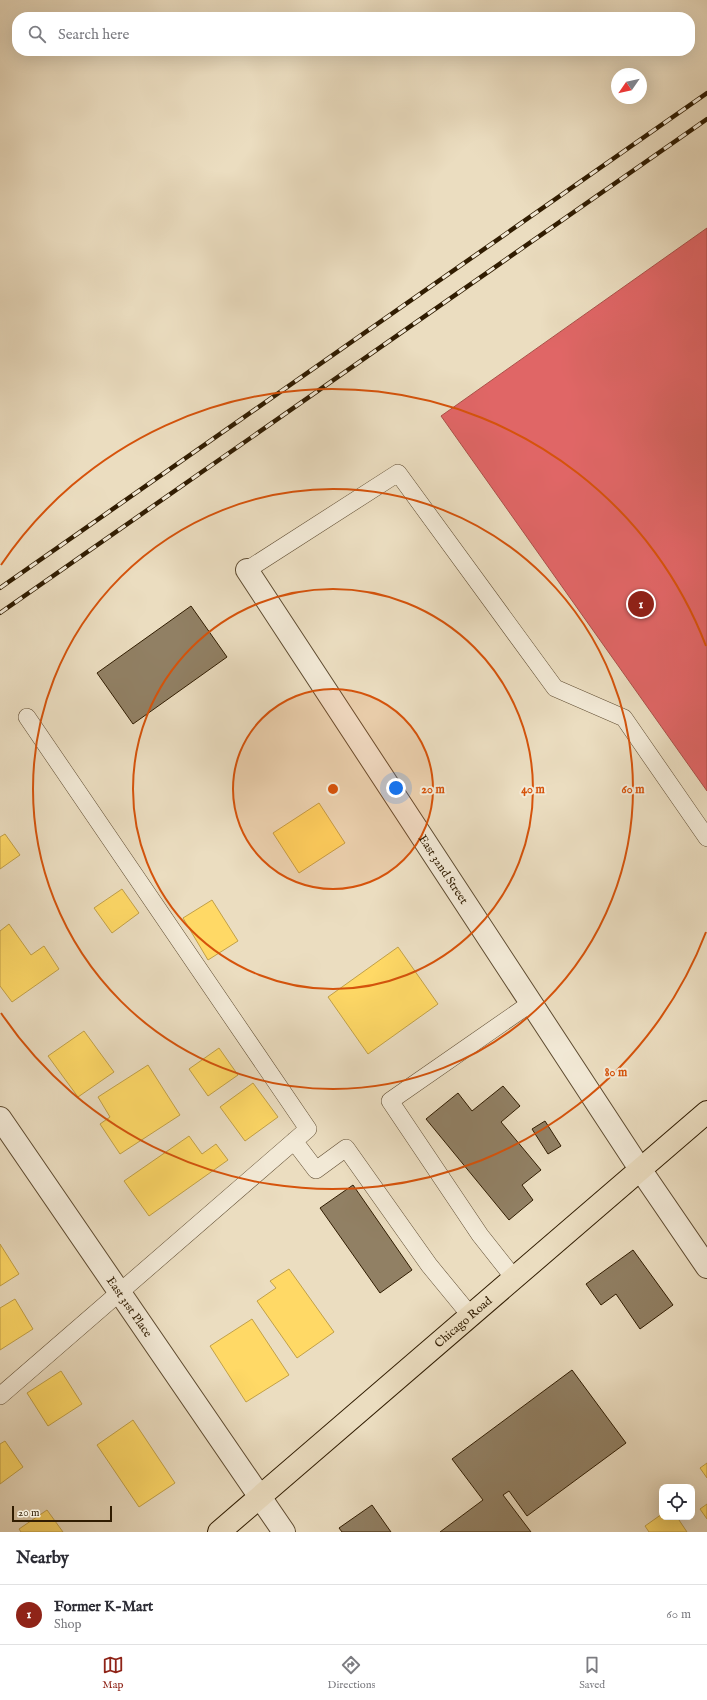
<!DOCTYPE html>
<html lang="en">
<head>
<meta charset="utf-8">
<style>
  :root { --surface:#fff; --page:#f2f2f3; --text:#2b2b33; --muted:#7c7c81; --line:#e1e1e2; --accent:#8f2418 }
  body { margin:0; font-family:"IM FELL English",serif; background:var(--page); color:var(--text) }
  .controls { position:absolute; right:12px; bottom:12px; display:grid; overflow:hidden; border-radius:8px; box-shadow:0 4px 16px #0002 }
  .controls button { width:36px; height:36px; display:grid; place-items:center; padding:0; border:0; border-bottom:1px solid var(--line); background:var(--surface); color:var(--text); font:20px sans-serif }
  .compass { position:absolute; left:611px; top:68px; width:36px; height:36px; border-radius:50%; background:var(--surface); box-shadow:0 4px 16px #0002; rotate:236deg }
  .scale { position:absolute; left:12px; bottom:10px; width:100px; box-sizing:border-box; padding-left:4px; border:2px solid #301c01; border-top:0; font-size:11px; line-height:14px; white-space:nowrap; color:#301c01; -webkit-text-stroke:3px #f2e9d6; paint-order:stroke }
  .you { position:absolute; left:396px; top:788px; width:14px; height:14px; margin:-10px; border:3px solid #fff; border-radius:50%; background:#1a73e8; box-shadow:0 0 0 6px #1a73e833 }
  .badge { display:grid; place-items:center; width:26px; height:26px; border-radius:50%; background:var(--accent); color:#fff; font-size:13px; font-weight:700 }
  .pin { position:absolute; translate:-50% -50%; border:2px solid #fff; box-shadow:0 1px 4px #0006 }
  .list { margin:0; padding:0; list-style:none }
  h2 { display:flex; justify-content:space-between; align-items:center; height:52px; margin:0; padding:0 16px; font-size:17px }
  h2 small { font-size:13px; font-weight:400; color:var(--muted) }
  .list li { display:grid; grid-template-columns:26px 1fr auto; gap:12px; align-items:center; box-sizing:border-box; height:60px; padding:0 16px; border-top:1px solid var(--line) }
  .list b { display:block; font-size:15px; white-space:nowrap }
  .list p { margin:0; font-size:13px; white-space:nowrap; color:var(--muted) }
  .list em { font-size:13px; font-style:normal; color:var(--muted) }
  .icon { flex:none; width:22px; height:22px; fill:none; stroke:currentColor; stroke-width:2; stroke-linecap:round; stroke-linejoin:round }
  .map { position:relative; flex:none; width:707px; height:1532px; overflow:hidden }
  .search { position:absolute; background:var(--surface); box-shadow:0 4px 16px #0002; left:12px; right:12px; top:12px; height:44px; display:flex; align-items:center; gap:10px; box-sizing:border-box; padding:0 14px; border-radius:16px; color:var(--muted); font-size:15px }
  .sheet { height:112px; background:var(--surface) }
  nav { display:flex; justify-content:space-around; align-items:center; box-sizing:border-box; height:56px; border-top:1px solid var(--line); background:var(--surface); font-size:11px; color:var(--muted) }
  nav a { display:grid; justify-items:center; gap:2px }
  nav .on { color:var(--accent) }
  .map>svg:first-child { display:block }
  .homes { fill:#ffd966; stroke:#c1a048 }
  .shops { fill:#e06666; stroke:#ab5048 }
  .building { fill:#918064; stroke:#301c01 }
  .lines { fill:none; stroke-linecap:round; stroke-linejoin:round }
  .service-casing { stroke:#5f4c31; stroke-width:18 }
  .minor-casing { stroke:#5f4c31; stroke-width:24 }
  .primary-casing { stroke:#301c01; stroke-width:24 }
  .service { stroke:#f2e9d6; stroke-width:17 }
  .minor { stroke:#f2e9d6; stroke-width:22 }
  .primary { stroke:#ebddc0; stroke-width:22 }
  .rail-casing { stroke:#301c01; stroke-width:4.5 }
  .rail { stroke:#f2e9d6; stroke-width:3; stroke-dasharray:9; stroke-linecap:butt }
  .ring { fill:none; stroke:#d6530b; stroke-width:2 }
  .labels { text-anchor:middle; stroke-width:4; stroke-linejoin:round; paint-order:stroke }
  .street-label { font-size:12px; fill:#301c01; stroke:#f2e9d6 }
  .centre { fill:#d6530b; stroke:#f2e9d6; stroke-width:2 }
  .ring-label { font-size:12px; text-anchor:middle; font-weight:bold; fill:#d6530b; stroke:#f2e9d6; stroke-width:4; stroke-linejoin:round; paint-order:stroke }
</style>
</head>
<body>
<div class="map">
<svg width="707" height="1532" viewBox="0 0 707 1532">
  <rect width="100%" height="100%" fill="#ebddc0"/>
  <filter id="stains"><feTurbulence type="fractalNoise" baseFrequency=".005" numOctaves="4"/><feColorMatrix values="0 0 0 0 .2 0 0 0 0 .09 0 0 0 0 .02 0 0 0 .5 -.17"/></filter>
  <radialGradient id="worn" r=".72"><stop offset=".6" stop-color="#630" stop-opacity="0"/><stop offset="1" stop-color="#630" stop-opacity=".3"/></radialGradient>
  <path class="homes" d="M 319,803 L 345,843 L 299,873 L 273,833 Z
    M 5,834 L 20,855 L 0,869 L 0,837 Z
    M 122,889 L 139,913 L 112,933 L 94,908 Z
    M 212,900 L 238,941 L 208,960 L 183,918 Z
    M 9,924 L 31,955 L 44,946 L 59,969 L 12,1002 L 0,986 L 0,931 Z
    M 398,947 L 438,1004 L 368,1054 L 328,997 Z
    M 84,1031 L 114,1072 L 78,1097 L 48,1056 Z
    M 219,1048 L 238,1075 L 208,1096 L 189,1069 Z
    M 148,1065 L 180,1115 L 120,1154 L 100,1124 L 110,1117 L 98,1097 Z
    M 253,1083 L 278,1117 L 245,1141 L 220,1107 Z
    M 189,1136 L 202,1154 L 216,1144 L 228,1160 L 149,1216 L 124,1181 Z
    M 0,1244 L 19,1274 L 0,1286 Z
    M 289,1269 L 334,1332 L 297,1358 L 257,1301 L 276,1288 L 270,1281 Z
    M 15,1299 L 33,1329 L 0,1350 L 0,1308 Z
    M 252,1319 L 289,1375 L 246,1402 L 210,1346 Z
    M 61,1371 L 82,1404 L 48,1426 L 27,1393 Z
    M 133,1420 L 175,1483 L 139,1507 L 97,1445 Z
    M 5,1441 L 23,1467 L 0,1484 L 0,1444 Z
    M 707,1463 L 707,1478 L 700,1468 Z
    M 707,1504 L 707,1519 L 700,1509 Z
    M 47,1510 L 63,1532 L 21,1532 L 19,1529 Z
    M 662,1514 L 662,1517 L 677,1517 L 687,1532 L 649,1532 L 645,1526 Z"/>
  <path class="shops" d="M 707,228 L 707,791 L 441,416 Z"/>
  <path class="building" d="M 191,606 L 227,657 L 133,724 L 97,673 Z
    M 503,1086 L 520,1106 L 501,1122 L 541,1170 L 522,1185 L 533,1200 L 509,1220 L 426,1119 L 458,1093 L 472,1111 Z
    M 545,1121 L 561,1146 L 548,1154 L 532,1129 Z
    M 353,1185 L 412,1270 L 380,1293 L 320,1208 Z
    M 633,1250 L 673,1305 L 640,1329 L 616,1294 L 601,1305 L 586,1284 Z
    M 572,1370 L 626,1443 L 527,1516 L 509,1491 L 503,1495 L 531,1532 L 440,1532 L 483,1500 L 452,1459 Z
    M 372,1505 L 391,1532 L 342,1532 L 339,1528 Z"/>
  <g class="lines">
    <defs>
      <path id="service" d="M 247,570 L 398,473 L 555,688 L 624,718 L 707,838
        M 294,1141 L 316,1170 L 346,1148 L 429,1265 L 470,1315
        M 514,1278 L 480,1235 L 390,1101 L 531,1003
        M 0,1396 L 308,1129 L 27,717"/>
      <g id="minor">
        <path id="s1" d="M 247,570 L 640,1169 L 707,1267"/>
        <path id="s2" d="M 0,1118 L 284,1532"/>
      </g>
      <g id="primary">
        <path id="s3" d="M 219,1532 L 707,1112"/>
      </g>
    </defs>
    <use href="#service" class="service-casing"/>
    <use href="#minor" class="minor-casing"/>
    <use href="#primary" class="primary-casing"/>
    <use href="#service" class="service"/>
    <use href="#minor" class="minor"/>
    <use href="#primary" class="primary"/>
    <defs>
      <path id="rail" d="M 0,588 L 707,93
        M 0,613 L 707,119"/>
    </defs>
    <use href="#rail" class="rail-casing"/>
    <use href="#rail" class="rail"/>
  </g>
  <circle cx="333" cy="789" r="100" fill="#d6530b" fill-opacity=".12"/>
  <g class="ring">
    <circle cx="333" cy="789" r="100"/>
    <circle cx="333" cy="789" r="200"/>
    <circle cx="333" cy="789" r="300"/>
    <path d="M706 932A400 400 0 0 1 1 1013M1 565A400 400 0 0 1 706 646"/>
  </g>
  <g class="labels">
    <g class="street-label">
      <text dy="4" stroke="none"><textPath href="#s1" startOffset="358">East 32nd Street</textPath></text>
      <text dy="4" stroke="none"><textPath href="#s2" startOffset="229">East 31st Place</textPath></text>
      <text dy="4" stroke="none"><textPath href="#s3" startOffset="322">Chicago Road</textPath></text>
    </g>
  </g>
  <circle cx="333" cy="789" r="6" class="centre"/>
  <g class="ring-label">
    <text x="433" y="793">20 m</text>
    <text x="533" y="793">40 m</text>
    <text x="633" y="793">60 m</text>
    <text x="616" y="1076">80 m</text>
  </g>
  <rect width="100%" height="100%" filter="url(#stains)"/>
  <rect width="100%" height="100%" fill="url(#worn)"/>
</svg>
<div class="controls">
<button><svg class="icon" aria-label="locate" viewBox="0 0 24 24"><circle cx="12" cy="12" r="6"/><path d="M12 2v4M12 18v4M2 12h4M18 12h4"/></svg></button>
</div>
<svg class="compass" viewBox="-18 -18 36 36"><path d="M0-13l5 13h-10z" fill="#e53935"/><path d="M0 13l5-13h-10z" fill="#7c7c81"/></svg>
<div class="scale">20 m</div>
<div class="you"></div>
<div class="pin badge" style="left:641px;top:604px">1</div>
<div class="search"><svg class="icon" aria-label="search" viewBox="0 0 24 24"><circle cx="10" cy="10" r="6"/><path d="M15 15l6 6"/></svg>Search here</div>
</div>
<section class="sheet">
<h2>Nearby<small></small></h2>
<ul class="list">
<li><span class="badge">1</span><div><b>Former K-Mart</b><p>Shop</p></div><em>60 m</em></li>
</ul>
</section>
<nav>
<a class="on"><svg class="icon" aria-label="map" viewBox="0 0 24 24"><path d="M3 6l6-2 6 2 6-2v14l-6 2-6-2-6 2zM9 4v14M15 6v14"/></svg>Map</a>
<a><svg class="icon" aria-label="directions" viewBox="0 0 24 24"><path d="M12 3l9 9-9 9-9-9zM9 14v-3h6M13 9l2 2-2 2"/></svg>Directions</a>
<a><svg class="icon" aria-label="saved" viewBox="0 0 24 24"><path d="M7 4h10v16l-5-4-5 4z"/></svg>Saved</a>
</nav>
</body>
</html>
